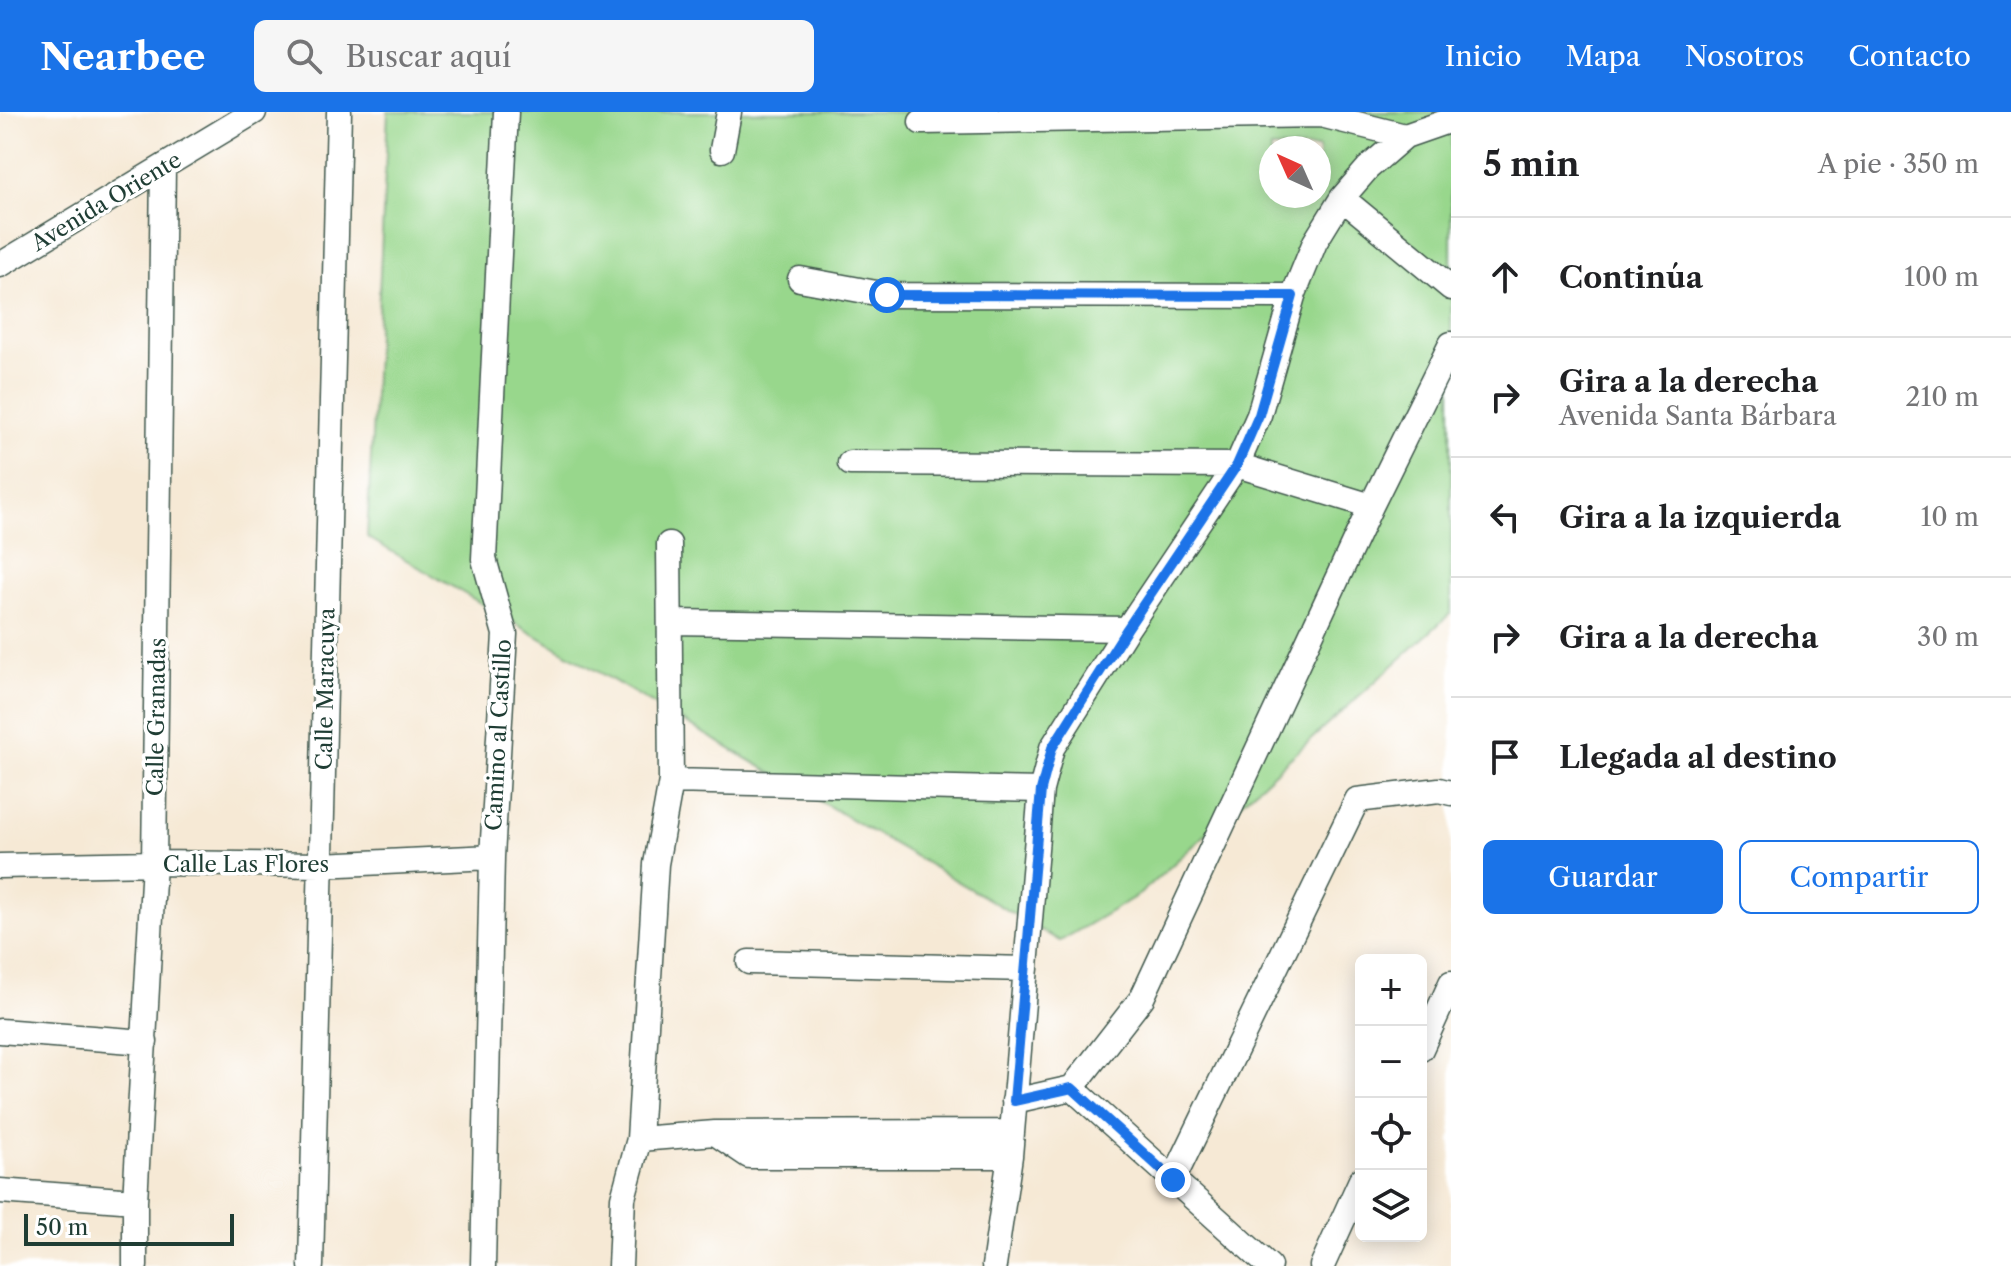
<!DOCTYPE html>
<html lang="es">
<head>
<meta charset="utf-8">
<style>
  :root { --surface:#fff; --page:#f6f6f6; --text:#202124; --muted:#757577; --line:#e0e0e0; --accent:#1a73e8 }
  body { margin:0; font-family:"Libre Caslon Text",serif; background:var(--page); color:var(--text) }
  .controls { position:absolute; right:24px; bottom:24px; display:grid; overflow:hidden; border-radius:12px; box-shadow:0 4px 20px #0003 }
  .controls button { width:72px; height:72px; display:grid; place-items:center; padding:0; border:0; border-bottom:2px solid var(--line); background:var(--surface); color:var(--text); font:40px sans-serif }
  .compass { position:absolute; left:1259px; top:24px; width:72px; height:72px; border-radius:50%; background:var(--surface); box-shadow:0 4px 20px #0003; rotate:315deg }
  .scale { position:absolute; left:24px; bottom:20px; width:210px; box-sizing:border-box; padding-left:8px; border:4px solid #1f3d34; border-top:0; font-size:22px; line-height:28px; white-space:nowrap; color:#1f3d34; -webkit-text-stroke:6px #fff; paint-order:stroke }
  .stop { position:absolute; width:24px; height:24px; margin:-18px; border:6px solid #1a73e8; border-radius:50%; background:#fff }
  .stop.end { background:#1a73e8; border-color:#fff; box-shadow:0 2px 8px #0008 }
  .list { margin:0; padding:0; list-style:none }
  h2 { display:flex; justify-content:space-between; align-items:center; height:104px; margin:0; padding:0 32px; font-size:34px }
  h2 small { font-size:26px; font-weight:400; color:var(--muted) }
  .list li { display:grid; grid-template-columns:52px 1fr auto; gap:24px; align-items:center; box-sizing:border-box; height:120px; padding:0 32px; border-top:2px solid var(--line) }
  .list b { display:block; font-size:30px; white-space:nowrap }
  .list p { margin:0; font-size:26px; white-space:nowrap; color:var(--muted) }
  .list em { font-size:26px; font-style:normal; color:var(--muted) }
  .actions { display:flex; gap:16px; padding:24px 32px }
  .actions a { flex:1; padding:18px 0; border:2px solid var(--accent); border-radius:12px; text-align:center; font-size:28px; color:var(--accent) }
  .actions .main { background:var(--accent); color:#fff }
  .icon { flex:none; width:44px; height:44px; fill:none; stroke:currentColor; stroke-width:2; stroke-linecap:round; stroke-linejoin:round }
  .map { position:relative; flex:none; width:1451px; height:1154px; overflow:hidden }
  header { display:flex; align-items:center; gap:48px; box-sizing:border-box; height:112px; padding:0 40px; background:var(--accent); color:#fff }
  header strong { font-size:38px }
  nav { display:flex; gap:44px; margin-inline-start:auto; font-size:28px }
  .search { width:560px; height:72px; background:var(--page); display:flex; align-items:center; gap:20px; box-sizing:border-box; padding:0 28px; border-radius:12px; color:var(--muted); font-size:30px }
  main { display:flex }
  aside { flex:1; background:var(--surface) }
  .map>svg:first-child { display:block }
  .green { fill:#98d78c; stroke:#5c8a60; stroke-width:2; fill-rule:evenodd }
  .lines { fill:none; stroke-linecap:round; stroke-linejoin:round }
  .minor-casing { stroke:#3f574c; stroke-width:27 }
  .minor { stroke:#fff; stroke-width:24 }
  .route { stroke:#1a73e8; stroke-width:10 }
  .labels { text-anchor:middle; stroke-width:7; stroke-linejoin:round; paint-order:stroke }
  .street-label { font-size:22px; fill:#1f3d34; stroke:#fff }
</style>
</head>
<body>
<header>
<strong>Nearbee</strong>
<div class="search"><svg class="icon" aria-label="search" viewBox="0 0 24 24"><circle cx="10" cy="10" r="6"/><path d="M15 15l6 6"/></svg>Buscar aquí</div>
<nav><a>Inicio</a><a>Mapa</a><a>Nosotros</a><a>Contacto</a></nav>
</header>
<main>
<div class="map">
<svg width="1451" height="1154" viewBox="0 0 1451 1154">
  <rect width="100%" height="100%" fill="#fff"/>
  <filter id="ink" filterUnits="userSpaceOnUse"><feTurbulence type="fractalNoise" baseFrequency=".0125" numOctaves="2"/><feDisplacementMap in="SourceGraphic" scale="16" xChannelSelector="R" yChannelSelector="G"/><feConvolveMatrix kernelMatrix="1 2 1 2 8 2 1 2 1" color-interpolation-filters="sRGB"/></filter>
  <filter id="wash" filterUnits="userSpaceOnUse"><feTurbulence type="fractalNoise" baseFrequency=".006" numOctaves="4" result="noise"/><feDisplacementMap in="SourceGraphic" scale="32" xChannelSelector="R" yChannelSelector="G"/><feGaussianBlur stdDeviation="1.8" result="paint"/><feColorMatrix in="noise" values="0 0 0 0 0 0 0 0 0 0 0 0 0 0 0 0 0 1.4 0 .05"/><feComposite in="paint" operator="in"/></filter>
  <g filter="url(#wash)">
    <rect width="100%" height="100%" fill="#f6e9d5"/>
    <path class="green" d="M 388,0 L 1451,0 L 1451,501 L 1140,782 L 1060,829 L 367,425 ZM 1271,36 L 1319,36 L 1319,84 L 1271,84 Z"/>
  </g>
  <g filter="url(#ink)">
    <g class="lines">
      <defs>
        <path id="minor" d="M 921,10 L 1321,3 L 1405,24
          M 722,38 L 729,0
          M 1342,86 L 1451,176
          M 0,153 L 254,0
          M 800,167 L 887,183 L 1293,184
          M 850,351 L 1237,353 L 1371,394
          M 670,510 L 1127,517
          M 671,669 L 1041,678
          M 0,754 L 154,751 L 321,753 L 492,745
          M 749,850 L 1026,857
          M 0,919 L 145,930
          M 1421,937 L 1451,871
          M 1072,976 L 1142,886 L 1371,394 L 1451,232
          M 1014,989 L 1072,976 L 1269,1154
          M 715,1021 L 749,1044 L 1010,1044
          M 639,1027 L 715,1021 L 1012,1020
          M 1173,1068 L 1357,688 L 1439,678 L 1451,681
          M 0,1079 L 135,1089
          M 135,1154 L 135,1089 L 154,751 L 163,55
          M 311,1154 L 339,0
          M 483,1154 L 492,745 L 505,522 L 484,447 L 506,0
          M 620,1154 L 623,1086 L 639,1027 L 656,752 L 671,669 L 669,432
          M 994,1154 L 1010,1044 L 1041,678 L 1052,636 L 1127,517 L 1237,353 L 1259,303 L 1293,184 L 1315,130 L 1342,86 L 1368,56 L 1405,24 L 1451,8
          M 1322,1154 L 1361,1068"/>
      </defs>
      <use href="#minor" class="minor-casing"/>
      <use href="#minor" class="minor"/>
    </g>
  </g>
  <g class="lines" filter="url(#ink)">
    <path class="route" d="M 887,183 L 1293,184 L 1259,303 L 1237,353 L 1127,517 L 1052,636 L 1041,678 L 1014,989 L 1072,976 L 1173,1068"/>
  </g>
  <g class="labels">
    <g class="street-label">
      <text transform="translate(106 89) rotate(-31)" y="8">Avenida Oriente</text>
      <text transform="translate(325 577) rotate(-89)" y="8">Calle Maracuya</text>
      <text transform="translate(156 605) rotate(-89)" y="8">Calle Granadas</text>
      <text transform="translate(498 623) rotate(-87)" y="8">Camino al Castillo</text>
      <text x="246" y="760">Calle Las Flores</text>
    </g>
  </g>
</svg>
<div class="controls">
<button>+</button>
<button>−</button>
<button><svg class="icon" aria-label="locate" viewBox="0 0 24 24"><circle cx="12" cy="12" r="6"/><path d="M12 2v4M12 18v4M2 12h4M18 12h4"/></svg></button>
<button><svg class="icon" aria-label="layers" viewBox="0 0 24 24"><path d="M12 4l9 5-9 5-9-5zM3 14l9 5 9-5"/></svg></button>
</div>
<svg class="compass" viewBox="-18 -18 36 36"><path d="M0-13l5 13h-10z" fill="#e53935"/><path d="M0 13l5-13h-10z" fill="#757577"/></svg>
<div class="scale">50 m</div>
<div class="stop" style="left:887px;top:183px"></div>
<div class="stop end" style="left:1173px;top:1068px"></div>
</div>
<aside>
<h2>5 min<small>A pie · 350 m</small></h2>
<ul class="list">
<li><svg class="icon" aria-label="ahead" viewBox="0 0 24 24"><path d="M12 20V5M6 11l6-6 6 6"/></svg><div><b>Continúa</b></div><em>100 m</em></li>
<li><svg class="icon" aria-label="right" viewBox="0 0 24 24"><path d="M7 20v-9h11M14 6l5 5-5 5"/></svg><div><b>Gira a la derecha</b><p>Avenida Santa Bárbara</p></div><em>210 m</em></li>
<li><svg class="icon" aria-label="left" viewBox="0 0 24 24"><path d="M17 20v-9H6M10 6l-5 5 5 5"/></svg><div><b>Gira a la izquierda</b></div><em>10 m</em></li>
<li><svg class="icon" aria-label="right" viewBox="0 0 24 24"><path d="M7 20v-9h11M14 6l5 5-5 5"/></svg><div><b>Gira a la derecha</b></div><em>30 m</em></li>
<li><svg class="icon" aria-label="arrive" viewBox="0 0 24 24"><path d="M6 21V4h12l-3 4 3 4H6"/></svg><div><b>Llegada al destino</b></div></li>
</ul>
<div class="actions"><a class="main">Guardar</a><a>Compartir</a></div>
</aside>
</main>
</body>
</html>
